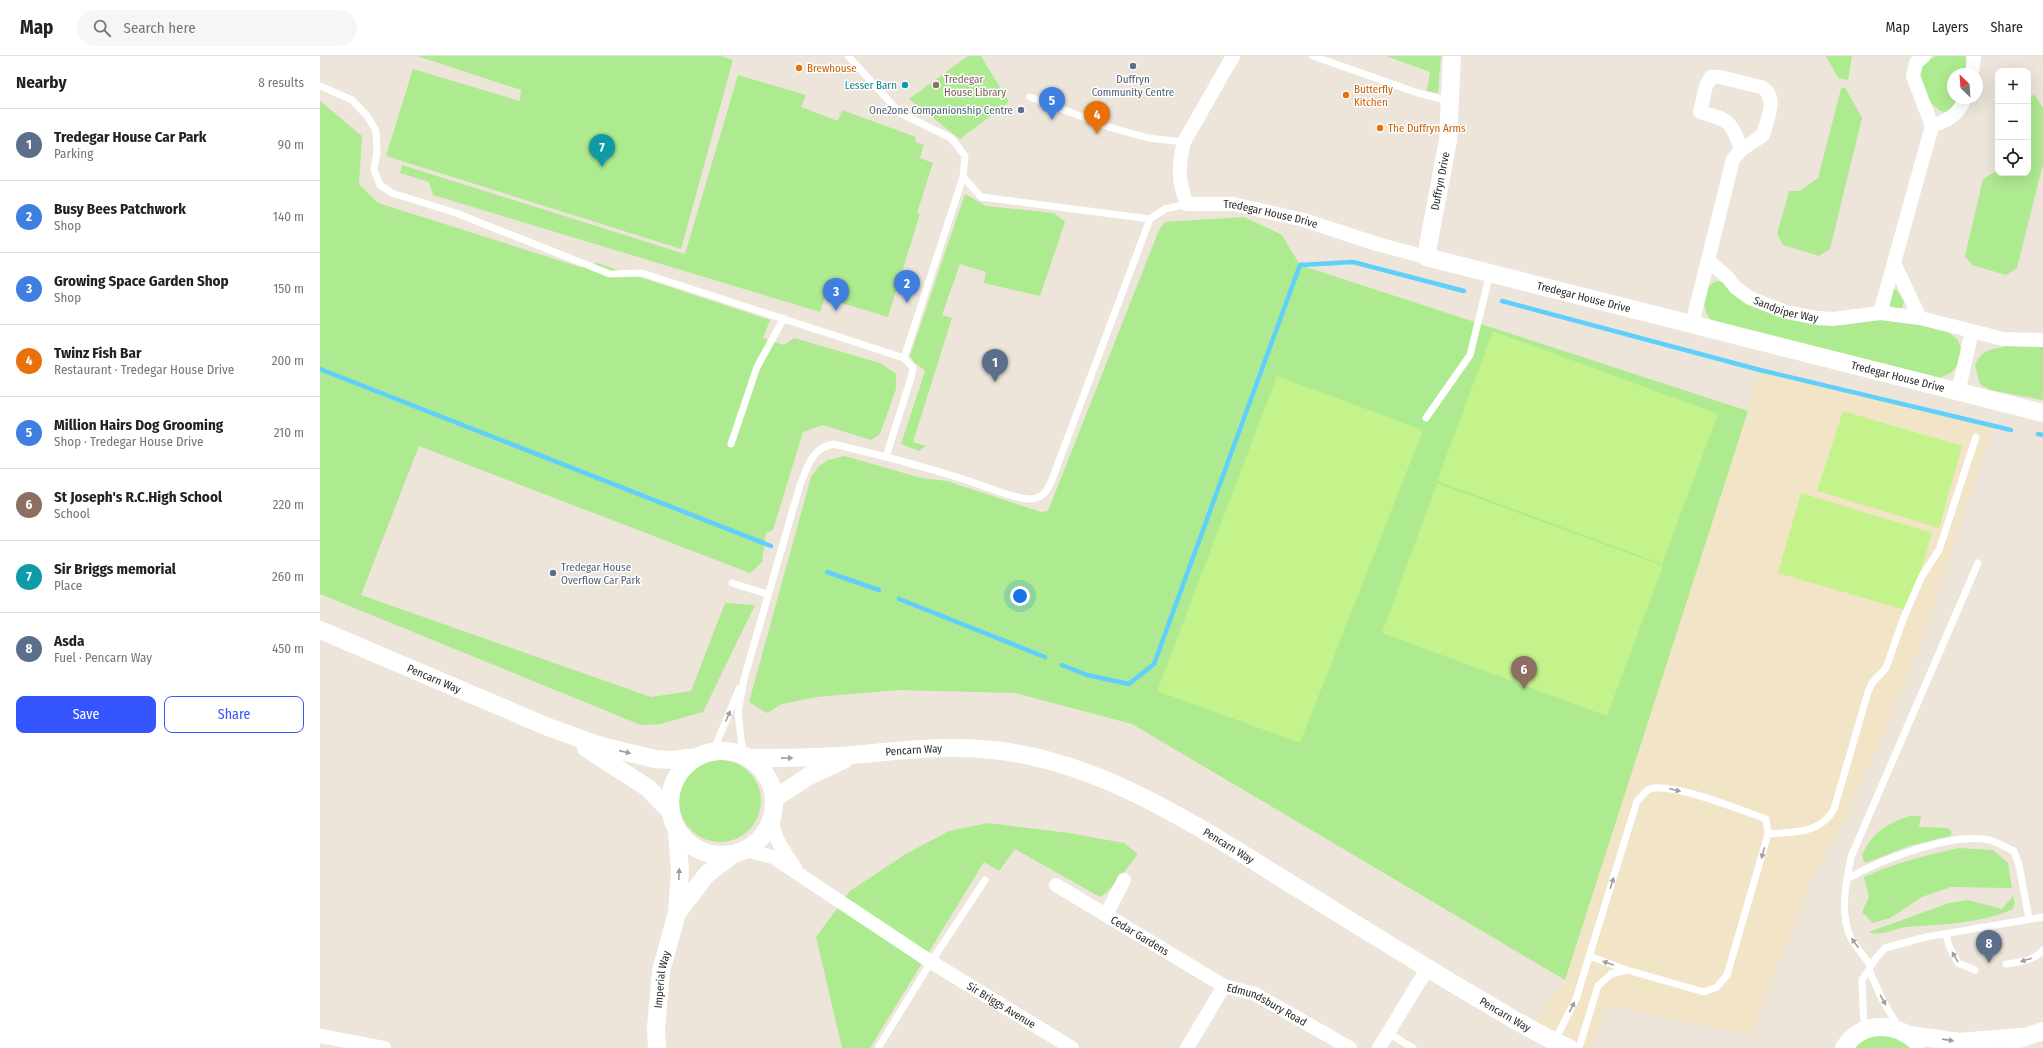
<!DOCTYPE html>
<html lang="en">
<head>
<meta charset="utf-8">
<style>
  :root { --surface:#fff; --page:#f6f6f6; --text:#222; --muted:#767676; --line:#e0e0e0; --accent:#3556ff }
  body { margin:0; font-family:"Fira Sans Condensed",sans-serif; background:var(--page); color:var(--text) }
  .controls { position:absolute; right:12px; top:12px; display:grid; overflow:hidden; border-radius:8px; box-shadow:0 4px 16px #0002 }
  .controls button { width:36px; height:36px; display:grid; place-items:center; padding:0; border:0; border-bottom:1px solid var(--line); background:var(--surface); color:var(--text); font:20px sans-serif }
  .compass { position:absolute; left:1627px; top:12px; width:36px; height:36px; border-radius:50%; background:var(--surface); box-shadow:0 4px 16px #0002; rotate:335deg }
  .you { position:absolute; left:700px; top:540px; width:14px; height:14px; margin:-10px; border:3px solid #fff; border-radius:50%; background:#1a73e8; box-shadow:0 0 0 6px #1a73e833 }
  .badge { display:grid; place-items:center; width:26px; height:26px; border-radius:50%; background:var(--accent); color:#fff; font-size:13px; font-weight:700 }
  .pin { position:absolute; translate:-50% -33px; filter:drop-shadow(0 1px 2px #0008) }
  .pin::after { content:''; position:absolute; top:21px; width:14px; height:12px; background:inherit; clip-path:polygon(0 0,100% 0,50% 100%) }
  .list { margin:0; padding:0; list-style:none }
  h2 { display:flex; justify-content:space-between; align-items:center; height:52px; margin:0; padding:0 16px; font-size:17px }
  h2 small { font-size:13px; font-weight:400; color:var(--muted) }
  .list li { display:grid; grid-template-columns:26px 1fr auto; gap:12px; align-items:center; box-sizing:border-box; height:72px; padding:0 16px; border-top:1px solid var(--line) }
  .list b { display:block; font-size:15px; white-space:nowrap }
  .list p { margin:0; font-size:13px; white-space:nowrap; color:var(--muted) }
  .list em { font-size:13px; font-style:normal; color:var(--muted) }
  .actions { display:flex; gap:8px; padding:12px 16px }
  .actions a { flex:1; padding:9px 0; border:1px solid var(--accent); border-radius:8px; text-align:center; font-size:14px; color:var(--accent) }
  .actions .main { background:var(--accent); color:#fff }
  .icon { flex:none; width:22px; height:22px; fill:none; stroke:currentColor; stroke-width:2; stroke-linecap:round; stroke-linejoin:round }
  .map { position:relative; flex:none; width:1723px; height:992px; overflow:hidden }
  header { display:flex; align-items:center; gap:24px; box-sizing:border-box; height:56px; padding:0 20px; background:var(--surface); border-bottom:1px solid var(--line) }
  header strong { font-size:19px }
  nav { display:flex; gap:22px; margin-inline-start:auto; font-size:14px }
  .search { width:280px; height:36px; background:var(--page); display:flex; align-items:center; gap:10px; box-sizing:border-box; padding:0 14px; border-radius:22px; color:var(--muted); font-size:15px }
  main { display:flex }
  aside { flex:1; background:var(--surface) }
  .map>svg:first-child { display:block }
  .education { fill:#f1e4c7 }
  .green { fill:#adea90 }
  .pitch { fill:#c4f38b }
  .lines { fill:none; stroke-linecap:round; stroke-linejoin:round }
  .stream { stroke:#61cffb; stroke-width:4.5 }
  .service { stroke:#fff; stroke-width:7 }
  .minor { stroke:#fff; stroke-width:14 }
  .tertiary { stroke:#fff; stroke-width:18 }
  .oneway { fill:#9f9f9f }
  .service-dot { fill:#5c6f8a; stroke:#fff; stroke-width:1.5 }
  .food-dot { fill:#e8710a; stroke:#fff; stroke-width:1.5 }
  .culture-dot { fill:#0f9aa8; stroke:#fff; stroke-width:1.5 }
  .education-dot { fill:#8d6e63; stroke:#fff; stroke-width:1.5 }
  .labels { text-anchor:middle; stroke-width:3; stroke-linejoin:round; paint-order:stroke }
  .food-label { font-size:11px; fill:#c56008; stroke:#fff; text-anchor:start }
  .education-label { font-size:11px; fill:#785e54; stroke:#fff; text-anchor:start }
  .service-label { font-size:11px; fill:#4e5e75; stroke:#fff }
  .culture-label { font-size:11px; fill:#0d838f; stroke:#fff; text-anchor:end }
  .street-label { font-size:11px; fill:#2a2a2a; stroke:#fff }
</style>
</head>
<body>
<header>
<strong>Map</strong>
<div class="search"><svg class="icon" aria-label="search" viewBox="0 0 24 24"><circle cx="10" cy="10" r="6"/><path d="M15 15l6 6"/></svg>Search here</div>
<nav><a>Map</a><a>Layers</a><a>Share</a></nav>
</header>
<main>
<aside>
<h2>Nearby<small>8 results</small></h2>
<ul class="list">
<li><span class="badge" style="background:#5c6f8a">1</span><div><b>Tredegar House Car Park</b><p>Parking</p></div><em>90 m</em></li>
<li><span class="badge" style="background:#3f7fe0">2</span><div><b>Busy Bees Patchwork</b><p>Shop</p></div><em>140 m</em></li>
<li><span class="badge" style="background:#3f7fe0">3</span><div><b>Growing Space Garden Shop</b><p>Shop</p></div><em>150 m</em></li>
<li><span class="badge" style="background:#e8710a">4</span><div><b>Twinz Fish Bar</b><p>Restaurant · Tredegar House Drive</p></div><em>200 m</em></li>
<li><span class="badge" style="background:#3f7fe0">5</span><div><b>Million Hairs Dog Grooming</b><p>Shop · Tredegar House Drive</p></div><em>210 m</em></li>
<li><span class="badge" style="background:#8d6e63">6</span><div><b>St Joseph's R.C.High School</b><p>School</p></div><em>220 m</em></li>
<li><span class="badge" style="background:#0f9aa8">7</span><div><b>Sir Briggs memorial</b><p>Place</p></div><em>260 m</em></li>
<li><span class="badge" style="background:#5c6f8a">8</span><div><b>Asda</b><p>Fuel · Pencarn Way</p></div><em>450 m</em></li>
</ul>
<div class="actions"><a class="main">Save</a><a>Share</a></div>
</aside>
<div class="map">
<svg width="1723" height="992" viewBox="0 0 1723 992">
  <rect width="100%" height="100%" fill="#ede5da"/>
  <path class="education" d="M 995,214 L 1428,355 L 1440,314 L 1674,371 L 1598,598 L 1524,767 L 1495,817 L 1430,980 L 1288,949 L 1271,992 L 1249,992 L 1210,973 L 1245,924 L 812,668 Z"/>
  <path class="green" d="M 97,0 L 401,0 L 413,4 L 361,193 L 66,100 L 93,13 L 200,45 L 201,34 Z
    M 648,0 L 661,0 L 689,46 L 640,83 L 589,43 Z
    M 1066,0 L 1121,0 L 1118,37 L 1107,35 L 1110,16 Z
    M 1506,0 L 1532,0 L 1528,24 L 1518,22 Z
    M 1616,0 L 1645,0 L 1648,8 L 1645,18 L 1633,18 L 1633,42 L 1638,42 L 1636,50 L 1626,56 L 1620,55 L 1608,44 L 1600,18 L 1601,12 L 1607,5 Z
    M 418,19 L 486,39 L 481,51 L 518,65 L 522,54 L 596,81 L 595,86 L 604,89 L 600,102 L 613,107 L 597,157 L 600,158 L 568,261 L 505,242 L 500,256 L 113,139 L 109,126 L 80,117 L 82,109 L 365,198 Z
    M 1523,31 L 1526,33 L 1542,62 L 1510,193 L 1499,200 L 1463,189 L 1457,178 L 1469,135 L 1480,135 L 1498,122 L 1521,33 Z
    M 1715,39 L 1723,52 L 1723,108 L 1697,212 L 1686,219 L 1652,209 L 1645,200 L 1663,123 L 1678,114 L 1678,117 L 1708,117 L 1708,54 L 1711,40 Z
    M 0,45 L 42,80 L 39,128 L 58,147 L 260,211 L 277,207 L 450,264 L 443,282 L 464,289 L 474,282 L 560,307 L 576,318 L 576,333 L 560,378 L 551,384 L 503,369 L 483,376 L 453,474 L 446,477 L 442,506 L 430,517 L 99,390 L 41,539 L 331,641 L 371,635 L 405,547 L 435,549 L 383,656 L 340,668 L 321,669 L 0,538 Z
    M 645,138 L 666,150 L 734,157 L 745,166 L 720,240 L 664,227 L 666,216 L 640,208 L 622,259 L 632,262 L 593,386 L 606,390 L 599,395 L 581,388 L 605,315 L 594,306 L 590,300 Z
    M 924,161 L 962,179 L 980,209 L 1428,355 L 1245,924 L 812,668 L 695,637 L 577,634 L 497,641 L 462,648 L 447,657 L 429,646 L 491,421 L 499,410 L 508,404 L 525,400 L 601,422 L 627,425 L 721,456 L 728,455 L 839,174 L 845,166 Z
    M 1398,225 L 1405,227 L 1425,246 L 1439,253 L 1456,260 L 1494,268 L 1567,263 L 1620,272 L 1632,279 L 1638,284 L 1641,293 L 1640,302 L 1636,311 L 1632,316 L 1618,323 L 1392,265 C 1381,254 1380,229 1398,225 Z
    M 1576,233 L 1584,246 L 1582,252 L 1572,251 L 1569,248 L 1572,235 Z
    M 1685,289 L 1703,291 L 1723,290 L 1723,344 L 1670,334 L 1660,328 L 1655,309 C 1661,295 1670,293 1684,291 Z
    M359 745a41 41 0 1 1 82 0a41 41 0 1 1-82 0Z
    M 1589,760 L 1601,760 L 1599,771 L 1628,772 L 1632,776 L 1630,780 L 1589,790 L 1548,806 L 1544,806 L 1542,799 C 1554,775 1565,769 1589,760 Z
    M 668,767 L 749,777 L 804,787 L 818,798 C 810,808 789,837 780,841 L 695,793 L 679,815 L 664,806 L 550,992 L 522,992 L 496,881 L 530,835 L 584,799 L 629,775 Z
    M 1639,792 L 1673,794 L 1688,807 L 1692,832 L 1631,831 L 1602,841 L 1570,862 L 1553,867 L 1542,856 L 1549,841 L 1544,821 C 1574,807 1607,799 1639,792 Z
    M 1693,840 L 1695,847 L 1693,853 C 1660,868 1622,868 1587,871 C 1575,872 1560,881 1549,876 L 1629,847 L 1648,844 L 1682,853 Z
    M 1556,978 L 1578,981 L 1590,992 L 1535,992 L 1545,982 Z"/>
  <path class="pitch" d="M 1173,275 L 1398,358 L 1342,508 L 1117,425 Z
    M 957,320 L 1103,374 L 980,687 L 837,635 Z
    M 1523,355 L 1642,390 L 1619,472 L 1497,435 Z
    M 1117,427 L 1343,510 L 1287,660 L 1062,577 Z
    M 1481,437 L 1612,477 L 1589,555 L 1458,517 Z"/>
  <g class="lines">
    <path class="stream" d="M 1182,245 L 1440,314 L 1691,374
      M 0,313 L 451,490
      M 1718,378 L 1723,379
      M 507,516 L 559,534
      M 579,543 L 725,601
      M 742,609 L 767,619 L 809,628 L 834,608 L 980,209 L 1033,206 L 1144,235"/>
    <path class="service" d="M 528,0 L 580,57 L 631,82 L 645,100 L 643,121 L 584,302
      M 993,0 L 1098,37 L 1129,45
      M 0,30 L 32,44 L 48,61 L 56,75 L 57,96 L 54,114 L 60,129 L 72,137 L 136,157 L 290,218 L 322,217 L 584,302 L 593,312 L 591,322 L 566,401
      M 710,41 L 789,71 L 828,82 L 864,86
      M 643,121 L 661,141 L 830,163
      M 1106,362 L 1150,299 L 1170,217
      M 411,388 L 437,311 L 464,262
      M 412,527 L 447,538
      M 393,696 L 419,633
      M 423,699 L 418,657 L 424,623 L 480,429 C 488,410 491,393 513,388 C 556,398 598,409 640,422 C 657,427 696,444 711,443 C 724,442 729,432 733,421 L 830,163 L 845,153 L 867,148
      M 1448,778 C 1474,776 1500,778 1514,753 L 1548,636 L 1552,627 L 1566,612 L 1584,561 L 1602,520 L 1619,494 L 1656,381
      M 1527,823 C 1560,804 1631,776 1669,784 C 1678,786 1686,792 1694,795 L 1699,809 L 1709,863
      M 1626,878 L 1629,890 L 1638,907 L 1655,914
      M 1269,900 L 1307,914
      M 1686,908 C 1699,906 1714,905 1723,894
      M 1551,910 C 1545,901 1536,892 1531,882 C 1519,858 1526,827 1531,801 L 1658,507
      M 1549,914 L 1562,943 L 1579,972
      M 1544,973 L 1542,924 L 1556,902 L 1565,892 L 1606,881 L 1723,861
      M 1068,977 L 1093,992
      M 1234,986 L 1256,943 L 1317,745 C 1321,742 1324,736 1328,734 C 1345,723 1426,756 1446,763 L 1448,778 L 1407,919 L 1397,931 L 1384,936 L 1307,914 L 1291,918 L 1278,930 L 1259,992
      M 558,992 L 611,906 L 665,824"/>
    <g class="minor">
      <path id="s1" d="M 913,0 L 864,86 C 858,109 858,126 867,148 L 913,148 L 984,164 L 1057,188 L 1106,201"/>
      <path d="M 1652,18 L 1654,0"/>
      <path d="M 1612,70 C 1628,64 1639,59 1645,42"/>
      <path id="s2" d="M 1421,94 C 1411,64 1409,64 1380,56 L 1386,30 L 1391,21 L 1400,21 L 1441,31 C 1459,40 1447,64 1443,79 L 1421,94 L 1413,103 L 1388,204 L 1408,222 L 1416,232 L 1430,242 L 1466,256 L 1497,262 L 1513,263 L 1560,257 L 1600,262 L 1652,275"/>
      <path d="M 1574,207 L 1600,262"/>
      <path d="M 1560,257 L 1612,70 L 1593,20 L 1596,7 L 1604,0"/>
      <path d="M 1372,268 L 1388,204"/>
      <path d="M 1638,337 L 1652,275 L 1683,283 L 1723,284"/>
      <path d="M 452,763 C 454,783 464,796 475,812"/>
      <path id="s3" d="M 425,794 L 453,801 L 611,906 L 752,992"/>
      <path id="s4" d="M 736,829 L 904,930"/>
      <path d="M 786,859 L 804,824"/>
      <path d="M 0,980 L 64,992"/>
      <path id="s5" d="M 867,992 L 904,930 L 935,938 L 1030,992"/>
      <path d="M 1059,992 L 1107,913"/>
    </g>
    <g class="tertiary">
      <path id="s6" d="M 1132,0 L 1128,84 L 1106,201 L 1723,357"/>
      <path id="s7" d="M 0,574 L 228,671 L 281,690 L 335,703 L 352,704 L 378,701"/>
      <path d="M 266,692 L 328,732 L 350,755"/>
      <circle cx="402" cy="747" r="52"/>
      <path id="s8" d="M 428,702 C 463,702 497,702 532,699 C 586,694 635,688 689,696 C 789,712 874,768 958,820 C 1023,860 1088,901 1154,940 C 1185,958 1216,978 1249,992"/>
      <path d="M 455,742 L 489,720 L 525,703"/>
      <path d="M 357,857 L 387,818 L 413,798"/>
      <path d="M 1589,979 L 1639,986 L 1700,981"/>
      <path d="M 1690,986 L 1723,975"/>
      <path id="s9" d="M 337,992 L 336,972 L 341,915 L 357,857 L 360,815 L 357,775"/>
      <path d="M 1524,992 C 1541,964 1576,966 1597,986"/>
    </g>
  </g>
  <defs><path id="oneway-solid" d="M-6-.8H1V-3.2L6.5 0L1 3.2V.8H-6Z"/></defs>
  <g class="oneway">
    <use href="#oneway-solid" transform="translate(408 660) rotate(-67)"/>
    <use href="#oneway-solid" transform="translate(305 696) rotate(13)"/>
    <use href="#oneway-solid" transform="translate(467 702) rotate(-1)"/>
    <use href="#oneway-solid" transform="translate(1355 734) rotate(15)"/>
    <use href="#oneway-solid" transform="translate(1443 797) rotate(106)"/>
    <use href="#oneway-solid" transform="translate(359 818) rotate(-88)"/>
    <use href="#oneway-solid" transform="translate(1292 827) rotate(-73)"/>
    <use href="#oneway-solid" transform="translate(1535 887) rotate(-125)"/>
    <use href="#oneway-solid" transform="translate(1635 901) rotate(-120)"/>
    <use href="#oneway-solid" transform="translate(1706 904) rotate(163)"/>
    <use href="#oneway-solid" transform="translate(1288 907) rotate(-161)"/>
    <use href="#oneway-solid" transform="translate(1563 944) rotate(61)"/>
    <use href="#oneway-solid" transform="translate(1252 951) rotate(-63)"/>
    <use href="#oneway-solid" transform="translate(1628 984) rotate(8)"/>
  </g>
  <g class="service-dot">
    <circle cx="813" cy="10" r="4"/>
    <circle cx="701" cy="54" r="4"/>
    <circle cx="233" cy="517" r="4"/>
  </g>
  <g class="food-dot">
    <circle cx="479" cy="12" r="4"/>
    <circle cx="1026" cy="39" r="4"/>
    <circle cx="1060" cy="72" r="4"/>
  </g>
  <circle class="culture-dot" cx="585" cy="29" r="4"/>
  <circle class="education-dot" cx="616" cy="29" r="4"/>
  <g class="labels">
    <g class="food-label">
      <text x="487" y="16">Brewhouse</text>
      <text x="1034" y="37">Butterfly<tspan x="1034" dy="13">Kitchen</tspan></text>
      <text x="1068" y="76">The Duffryn Arms</text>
    </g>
    <g class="education-label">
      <text x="624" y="27">Tredegar<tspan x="624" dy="13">House Library</tspan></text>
    </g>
    <g class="service-label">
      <text x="813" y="27">Duffryn<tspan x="813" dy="13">Community Centre</tspan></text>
      <text x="693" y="58" text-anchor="end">One2one Companionship Centre</text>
      <text x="241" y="515" text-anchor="start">Tredegar House<tspan x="241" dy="13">Overflow Car Park</tspan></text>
    </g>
    <g class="culture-label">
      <text x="577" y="33">Lesser Barn</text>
    </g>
    <g class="street-label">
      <text transform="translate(1120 125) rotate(-79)" y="4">Duffryn Drive</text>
      <text dy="4" stroke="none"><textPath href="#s1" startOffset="247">Tredegar House Drive</textPath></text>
      <text dy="4" stroke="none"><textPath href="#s6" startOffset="366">Tredegar House Drive</textPath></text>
      <text dy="4" stroke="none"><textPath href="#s2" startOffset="439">Sandpiper Way</textPath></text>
      <text dy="4" stroke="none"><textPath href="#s6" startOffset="690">Tredegar House Drive</textPath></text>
      <text dy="4" stroke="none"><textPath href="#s7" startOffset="124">Pencarn Way</textPath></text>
      <text dy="4" stroke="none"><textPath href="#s8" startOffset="166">Pencarn Way</textPath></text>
      <text dy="4" stroke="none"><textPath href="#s8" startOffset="502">Pencarn Way</textPath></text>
      <text dy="4" stroke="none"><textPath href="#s4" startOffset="98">Cedar Gardens</textPath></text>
      <text dy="4" stroke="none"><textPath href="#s9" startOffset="69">Imperial Way</textPath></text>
      <text dy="4" stroke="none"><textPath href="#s3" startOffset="301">Sir Briggs Avenue</textPath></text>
      <text dy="4" stroke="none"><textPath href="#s5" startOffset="119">Edmundsbury Road</textPath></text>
      <text dy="4" stroke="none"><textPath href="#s8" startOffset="826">Pencarn Way</textPath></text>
    </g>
  </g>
</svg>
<div class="controls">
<button>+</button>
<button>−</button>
<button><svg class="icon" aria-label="locate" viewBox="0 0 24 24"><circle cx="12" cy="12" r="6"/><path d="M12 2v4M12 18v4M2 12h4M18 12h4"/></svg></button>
</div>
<svg class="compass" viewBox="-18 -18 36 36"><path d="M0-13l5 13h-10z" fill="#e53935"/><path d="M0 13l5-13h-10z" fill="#767676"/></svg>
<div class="you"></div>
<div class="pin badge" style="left:675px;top:326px;background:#5c6f8a">1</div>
<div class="pin badge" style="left:587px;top:247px;background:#3f7fe0">2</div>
<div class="pin badge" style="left:516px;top:255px;background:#3f7fe0">3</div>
<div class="pin badge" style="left:777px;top:78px;background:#e8710a">4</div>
<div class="pin badge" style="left:732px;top:64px;background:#3f7fe0">5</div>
<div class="pin badge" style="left:1204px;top:633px;background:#8d6e63">6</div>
<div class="pin badge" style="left:282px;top:111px;background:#0f9aa8">7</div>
<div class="pin badge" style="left:1669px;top:907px;background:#5c6f8a">8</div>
</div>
</main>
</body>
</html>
